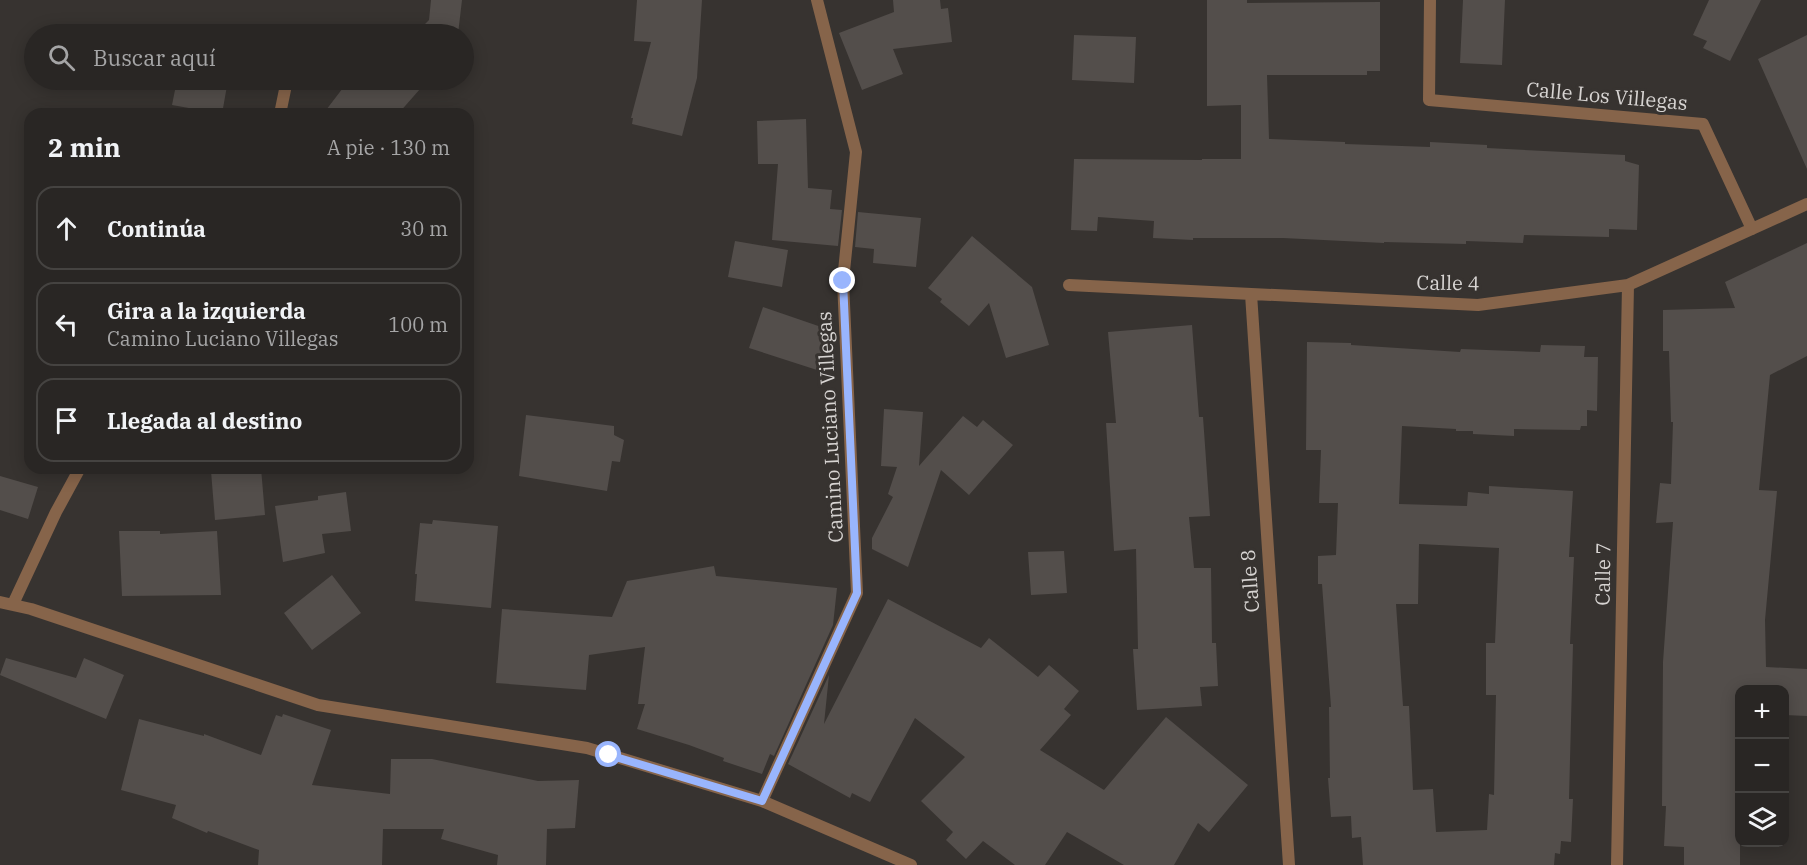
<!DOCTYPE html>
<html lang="es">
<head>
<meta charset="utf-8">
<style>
  :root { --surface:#292624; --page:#312e2c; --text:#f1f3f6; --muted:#a5a5a6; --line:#454341 }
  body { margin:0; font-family:"IBM Plex Serif",serif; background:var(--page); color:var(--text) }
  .controls { position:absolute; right:18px; bottom:18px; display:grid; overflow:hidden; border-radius:12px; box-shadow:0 3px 15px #0003 }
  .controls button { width:54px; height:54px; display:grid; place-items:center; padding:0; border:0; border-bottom:2px solid var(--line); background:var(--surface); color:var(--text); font:30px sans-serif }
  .stop { position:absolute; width:18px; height:18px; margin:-14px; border:4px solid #99b5fd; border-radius:50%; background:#fff }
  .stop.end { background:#99b5fd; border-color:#fff; box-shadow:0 2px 6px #0008 }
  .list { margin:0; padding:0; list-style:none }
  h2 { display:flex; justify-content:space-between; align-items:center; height:78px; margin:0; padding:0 24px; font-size:26px }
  h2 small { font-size:20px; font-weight:400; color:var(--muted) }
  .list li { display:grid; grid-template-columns:39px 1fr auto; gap:18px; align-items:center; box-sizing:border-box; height:84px; margin:0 12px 12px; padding:0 12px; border:2px solid var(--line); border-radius:18px }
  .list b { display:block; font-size:22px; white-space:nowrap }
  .list p { margin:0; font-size:20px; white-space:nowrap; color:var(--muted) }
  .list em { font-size:20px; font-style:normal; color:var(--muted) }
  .icon { flex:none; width:33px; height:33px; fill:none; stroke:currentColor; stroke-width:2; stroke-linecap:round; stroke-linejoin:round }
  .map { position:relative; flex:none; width:1807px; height:865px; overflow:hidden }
  .search { position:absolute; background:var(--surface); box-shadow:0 3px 15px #0003; left:24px; top:24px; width:450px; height:66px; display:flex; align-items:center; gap:15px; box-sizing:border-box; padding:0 21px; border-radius:33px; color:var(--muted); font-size:22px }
  .panel { position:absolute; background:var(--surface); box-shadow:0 3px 15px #0003; left:24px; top:108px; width:450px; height:366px; border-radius:18px }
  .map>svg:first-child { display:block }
  .building { fill:#534e4b; fill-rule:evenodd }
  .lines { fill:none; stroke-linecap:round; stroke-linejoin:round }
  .minor { stroke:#86644a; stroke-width:12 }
  .route { stroke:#99b5fd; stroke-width:8 }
  .labels { text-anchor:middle; stroke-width:6; stroke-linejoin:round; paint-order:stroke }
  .street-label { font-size:20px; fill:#d7d4d2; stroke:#373330 }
</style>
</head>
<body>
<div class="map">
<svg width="1807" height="865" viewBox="0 0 1807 865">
  <rect width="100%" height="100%" fill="#373330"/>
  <path class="building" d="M 431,0 L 462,0 L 458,34 L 415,34 L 429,20 Z
    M 637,0 L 702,0 L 697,78 L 682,136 L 632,124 L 633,118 L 631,118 L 651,42 L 634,41 Z
    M 893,0 L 940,0 L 941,9 L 948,8 L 952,42 L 893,49 L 903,74 L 862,90 L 839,33 L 894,12 Z
    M 1207,0 L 1247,0 L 1247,3 L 1380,2 L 1380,71 L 1367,71 L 1367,75 L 1267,75 L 1269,139 L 1345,142 L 1345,144 L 1430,147 L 1430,142 L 1487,145 L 1487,148 L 1625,155 L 1625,161 L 1639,165 L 1637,230 L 1609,229 L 1609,237 L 1524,235 L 1523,243 L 1466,241 L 1466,244 L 1384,242 L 1384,243 L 1283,238 L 1193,238 L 1193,240 L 1153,238 L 1154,221 L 1098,217 L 1097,231 L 1071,230 L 1074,159 L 1202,160 L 1202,159 L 1241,159 L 1241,105 L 1207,106 Z
    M 1463,0 L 1505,0 L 1502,65 L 1460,63 Z
    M 1709,0 L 1761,0 L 1730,61 L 1703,48 L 1707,41 L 1693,35 Z
    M 1074,35 L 1136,37 L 1134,83 L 1072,80 Z
    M 1807,35 L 1807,169 L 1758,59 Z
    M 177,80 L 228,80 L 222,114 L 172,105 Z
    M 349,80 L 428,80 L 398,114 L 323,114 Z
    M 806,119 L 808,188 L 832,190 L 830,209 L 842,210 L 838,246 L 772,240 L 778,164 L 758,164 L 757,121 Z
    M 858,212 L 921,218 L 916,267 L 873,263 L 874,249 L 855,247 Z
    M 972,236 L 1032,287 L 1049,345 L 1006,358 L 989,303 L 969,326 L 940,302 L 942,299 L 928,288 Z
    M 735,241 L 788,250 L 782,287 L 728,277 Z
    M 1807,243 L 1807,356 L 1770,375 L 1759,490 L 1777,491 L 1765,620 L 1766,667 L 1807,669 L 1807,716 L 1785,715 L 1785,690 L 1740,690 L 1740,865 L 1684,865 L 1684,847 L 1664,846 L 1666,806 L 1662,806 L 1663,662 L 1673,522 L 1656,523 L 1660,483 L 1671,484 L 1673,422 L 1671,422 L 1669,351 L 1663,351 L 1663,310 L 1735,308 L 1725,282 Z
    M 763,307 L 830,330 L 817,370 L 749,348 Z
    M 1192,325 L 1199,417 L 1203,417 L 1210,516 L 1189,517 L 1194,568 L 1211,568 L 1212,643 L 1216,643 L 1218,686 L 1200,687 L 1202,706 L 1137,710 L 1133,649 L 1138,649 L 1136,549 L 1114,551 L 1106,423 L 1116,423 L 1108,332 Z
    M 1307,342 L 1351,343 L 1351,345 L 1460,352 L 1461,349 L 1540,352 L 1541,345 L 1585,346 L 1584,357 L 1598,357 L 1597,411 L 1587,410 L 1587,426 L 1581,426 L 1580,430 L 1514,429 L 1514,436 L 1473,434 L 1473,431 L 1456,431 L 1456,429 L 1402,426 L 1399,504 L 1467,506 L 1468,492 L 1489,494 L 1489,486 L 1573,491 L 1569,557 L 1574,557 L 1570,644 L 1573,644 L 1569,799 L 1573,799 L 1571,842 L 1561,841 L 1560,854 L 1555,853 L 1554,865 L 1363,865 L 1361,837 L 1352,838 L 1351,816 L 1331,817 L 1328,778 L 1330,778 L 1329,707 L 1331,707 L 1322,584 L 1318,584 L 1318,556 L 1336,555 L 1338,503 L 1319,503 L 1321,450 L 1306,450 ZM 1419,544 L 1499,548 L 1495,643 L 1486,643 L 1486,695 L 1496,695 L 1494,795 L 1489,794 L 1487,830 L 1436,832 L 1433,789 L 1413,790 L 1409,706 L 1403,706 L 1396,604 L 1418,604 Z
    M 884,409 L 923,412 L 919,466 L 963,416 L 977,427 L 983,420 L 1013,445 L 969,495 L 941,470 L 908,567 L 872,549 L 872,538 L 893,497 L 888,494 L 897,467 L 881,466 Z
    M 526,415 L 614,426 L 614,435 L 624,440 L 620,462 L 612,461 L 607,491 L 519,476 Z
    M 247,468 L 261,468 L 265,515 L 215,520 L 211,471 Z
    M 0,476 L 38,487 L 28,519 L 0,510 Z
    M 346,492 L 351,531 L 322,534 L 325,553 L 283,562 L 275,506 L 318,500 L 318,496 Z
    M 433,520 L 498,526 L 491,608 L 415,601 L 417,574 L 415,574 L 420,523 L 432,524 Z
    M 119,531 L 160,531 L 160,534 L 217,531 L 221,595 L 122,596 Z
    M 1064,551 L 1067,593 L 1031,595 L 1028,552 Z
    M 714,566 L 716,576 L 837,588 L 833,625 L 774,756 L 770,754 L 762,774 L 723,761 L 724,758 L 689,745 L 637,729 L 645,704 L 638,704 L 645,647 L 589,655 L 586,690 L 496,683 L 502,609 L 612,617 L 627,581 Z
    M 332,575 L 361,613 L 312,650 L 284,613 Z
    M 888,599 L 981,648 L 989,638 L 1038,677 L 1049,665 L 1079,691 L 1064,709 L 1071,715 L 1040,750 L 1104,790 L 1166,717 L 1248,785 L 1209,832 L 1198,823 L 1174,865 L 1124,865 L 1067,832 L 1045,865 L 1015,865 L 983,841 L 966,859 L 946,840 L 953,832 L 921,801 L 965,757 L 915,718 L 870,802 L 852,793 L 850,798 L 788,764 L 829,675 L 824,724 Z
    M 6,658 L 76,678 L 84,658 L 124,675 L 106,719 L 0,675 Z
    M 283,714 L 331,730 L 312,785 L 390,794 L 391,759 L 432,759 L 538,781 L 579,780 L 575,828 L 547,829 L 546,865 L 497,865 L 498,855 L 441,839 L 444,829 L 383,829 L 382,865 L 258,865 L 259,850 L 208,831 L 207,833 L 172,818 L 176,805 L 121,790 L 139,719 L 204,736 L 204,734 L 261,755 L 276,715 L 282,717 Z"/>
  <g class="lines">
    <path class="minor" d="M 1430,0 L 1429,100 L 1703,124 L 1752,229
      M 280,114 L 287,80
      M 1069,285 L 1478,305 L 1628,285 L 1807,204
      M 1251,294 L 1289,865
      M 0,602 L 31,609 L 318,705 L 587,748 L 762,801 L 911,865
      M 13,604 L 56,512 L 80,468
      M 762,801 L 857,593 L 843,281 L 856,152 L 817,0
      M 1617,865 L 1628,285"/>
  </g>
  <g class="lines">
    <path class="route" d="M 609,755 L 762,801 L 857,593 L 843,281"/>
  </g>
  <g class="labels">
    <g class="street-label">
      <text transform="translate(1607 96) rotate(5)" y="7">Calle Los Villegas</text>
      <text transform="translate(1448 283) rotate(1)" y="7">Calle 4</text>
      <text transform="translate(830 427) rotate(-93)" y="7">Camino Luciano Villegas</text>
      <text transform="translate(1603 574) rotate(-89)" y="7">Calle 7</text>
      <text transform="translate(1250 581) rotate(-94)" y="7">Calle 8</text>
    </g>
  </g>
</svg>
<div class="controls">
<button>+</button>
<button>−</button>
<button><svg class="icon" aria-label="layers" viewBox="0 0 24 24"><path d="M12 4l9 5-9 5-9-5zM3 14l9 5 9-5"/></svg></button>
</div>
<div class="stop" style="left:609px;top:755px"></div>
<div class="stop end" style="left:843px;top:281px"></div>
<div class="search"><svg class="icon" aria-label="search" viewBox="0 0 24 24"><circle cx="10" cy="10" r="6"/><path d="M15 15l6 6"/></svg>Buscar aquí</div>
<section class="panel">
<h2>2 min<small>A pie · 130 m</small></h2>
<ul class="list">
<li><svg class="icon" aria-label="ahead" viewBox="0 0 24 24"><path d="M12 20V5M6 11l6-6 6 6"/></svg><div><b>Continúa</b></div><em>30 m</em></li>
<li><svg class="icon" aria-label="left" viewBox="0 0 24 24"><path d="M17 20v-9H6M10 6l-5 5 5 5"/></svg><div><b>Gira a la izquierda</b><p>Camino Luciano Villegas</p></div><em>100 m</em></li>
<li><svg class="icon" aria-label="arrive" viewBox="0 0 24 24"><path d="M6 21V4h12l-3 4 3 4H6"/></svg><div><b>Llegada al destino</b></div></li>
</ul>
</section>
</div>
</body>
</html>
